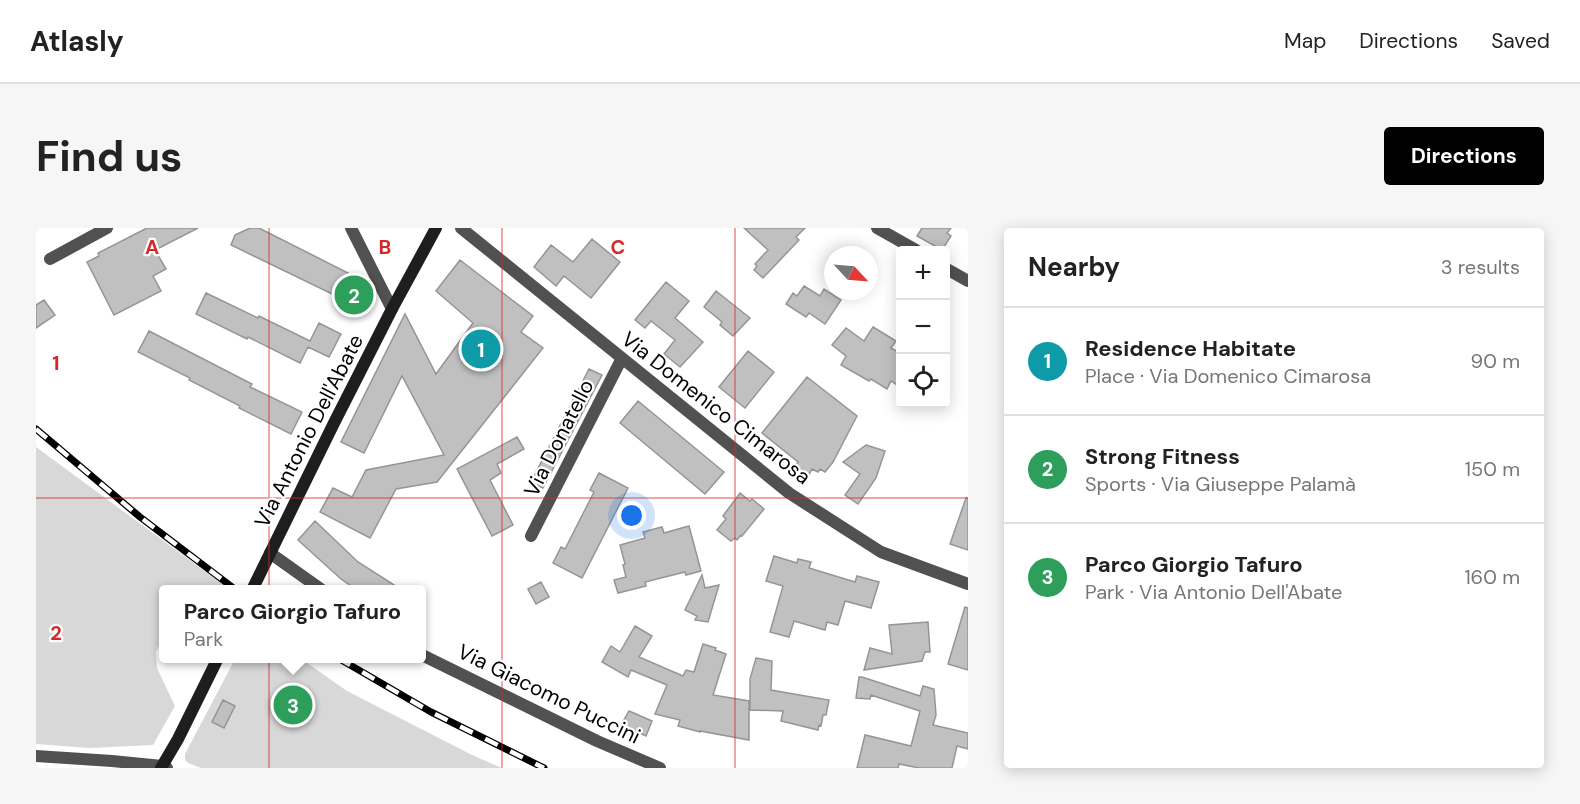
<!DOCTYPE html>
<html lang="en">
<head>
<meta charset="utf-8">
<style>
  :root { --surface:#fff; --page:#f6f6f6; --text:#222; --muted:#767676; --line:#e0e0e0; --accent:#000 }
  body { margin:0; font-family:"DM Sans",sans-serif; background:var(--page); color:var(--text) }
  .controls { position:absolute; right:18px; top:18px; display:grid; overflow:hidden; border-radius:6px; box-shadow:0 3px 15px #0003 }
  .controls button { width:54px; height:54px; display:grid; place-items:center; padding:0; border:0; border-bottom:2px solid var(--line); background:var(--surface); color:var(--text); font:30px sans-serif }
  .compass { position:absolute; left:788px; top:18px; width:54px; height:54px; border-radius:50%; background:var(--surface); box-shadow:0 3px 15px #0003; rotate:116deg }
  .you { position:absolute; left:596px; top:288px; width:21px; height:21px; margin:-15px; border:4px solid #fff; border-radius:50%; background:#1a73e8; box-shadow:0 0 0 9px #1a73e833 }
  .badge { display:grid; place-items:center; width:39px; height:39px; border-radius:50%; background:var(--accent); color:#fff; font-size:20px; font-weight:700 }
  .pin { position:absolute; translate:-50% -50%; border:3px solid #fff; box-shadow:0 2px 6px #0006 }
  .popup { position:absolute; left:123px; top:357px; width:267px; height:78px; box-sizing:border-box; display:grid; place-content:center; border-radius:6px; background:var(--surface); filter:drop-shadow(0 2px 4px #0005); font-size:20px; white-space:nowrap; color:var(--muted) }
  .popup b { font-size:22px; color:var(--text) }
  .popup::after { content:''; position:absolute; left:50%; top:100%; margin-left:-12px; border:12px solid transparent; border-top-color:var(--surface) }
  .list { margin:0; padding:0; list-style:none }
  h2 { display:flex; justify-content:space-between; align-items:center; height:78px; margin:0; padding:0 24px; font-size:26px }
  h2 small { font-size:20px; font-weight:400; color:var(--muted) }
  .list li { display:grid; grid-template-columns:39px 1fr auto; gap:18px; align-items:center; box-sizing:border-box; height:108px; padding:0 24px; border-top:2px solid var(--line) }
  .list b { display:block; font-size:22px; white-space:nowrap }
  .list p { margin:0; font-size:20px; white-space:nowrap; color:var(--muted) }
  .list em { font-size:20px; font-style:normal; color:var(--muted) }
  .icon { flex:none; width:33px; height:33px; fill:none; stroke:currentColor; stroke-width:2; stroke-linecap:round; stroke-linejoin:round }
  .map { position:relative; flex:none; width:932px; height:540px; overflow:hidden; border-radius:6px }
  header { display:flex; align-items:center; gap:36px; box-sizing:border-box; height:84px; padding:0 30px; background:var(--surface); border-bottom:2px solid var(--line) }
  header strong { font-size:28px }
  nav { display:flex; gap:33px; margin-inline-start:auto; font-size:21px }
  .intro { display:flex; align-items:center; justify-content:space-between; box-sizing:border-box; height:144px; padding:0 36px }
  h1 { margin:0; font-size:42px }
  .button { padding:15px 27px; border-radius:6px; background:var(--accent); color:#fff; font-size:21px; font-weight:700 }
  main { display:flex; gap:36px; padding:0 36px }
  aside { flex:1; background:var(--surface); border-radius:6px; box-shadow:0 3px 15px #0003 }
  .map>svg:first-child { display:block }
  .green { fill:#d8d8d8 }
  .building { fill:#c0c0c0; stroke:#959595; stroke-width:1.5 }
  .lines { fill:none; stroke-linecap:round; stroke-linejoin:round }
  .street { stroke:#515151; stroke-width:12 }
  .secondary { stroke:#1e1e1e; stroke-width:12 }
  .rail-casing { stroke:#000; stroke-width:7 }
  .rail { stroke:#fff; stroke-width:4.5; stroke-dasharray:14; stroke-linecap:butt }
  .grid { fill:none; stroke:#d62828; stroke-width:1.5; stroke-opacity:0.55 }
  .labels { text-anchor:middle; stroke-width:4.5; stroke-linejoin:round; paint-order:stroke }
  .street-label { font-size:21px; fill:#000; stroke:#fff }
  .grid-label { font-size:20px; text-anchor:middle; font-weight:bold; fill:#d62828; stroke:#fff; stroke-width:4.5; stroke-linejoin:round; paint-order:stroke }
</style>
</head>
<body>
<header>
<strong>Atlasly</strong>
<nav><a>Map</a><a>Directions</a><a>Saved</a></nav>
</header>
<div class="intro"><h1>Find us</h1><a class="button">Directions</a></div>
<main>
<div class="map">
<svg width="932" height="540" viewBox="0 0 932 540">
  <rect width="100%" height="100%" fill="#fff"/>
  <path class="green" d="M 0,219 L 193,361 L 128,362 L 128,407 L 120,424 L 121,440 L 139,478 L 117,517 L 53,520 L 0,516 Z
    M 264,430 L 311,463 L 436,527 L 466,540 L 165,540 L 152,535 L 149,532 L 149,526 L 199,431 Z"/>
  <path class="building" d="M 111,0 L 162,0 L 119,22 L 130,41 L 117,48 L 125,63 L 78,87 L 51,34 L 63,28 L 62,25 Z
    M 214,0 L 223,0 L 316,47 L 327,66 L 321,78 L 195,17 L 199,7 Z
    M 708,0 L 769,0 L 760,9 L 763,12 L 727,50 L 718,42 L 721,38 L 719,36 L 732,22 Z
    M 886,0 L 915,0 L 911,5 L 915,8 L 906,22 L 881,8 Z
    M 556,11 L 584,34 L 555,70 L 528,48 L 520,58 L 498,39 L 515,17 L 537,34 Z
    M 424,32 L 497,88 L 485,104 L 507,120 L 401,254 L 360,261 L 334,310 L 284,284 L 297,260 L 316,269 L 330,242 L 408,227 L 366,148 L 328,225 L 305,214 L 369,86 L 400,146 L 437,95 L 400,63 Z
    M 630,54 L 653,73 L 639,90 L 667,114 L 644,139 L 628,126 L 639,112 L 615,93 L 609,100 L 599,92 Z
    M 768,58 L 784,68 L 788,61 L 805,72 L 789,96 L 773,85 L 770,89 L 750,76 L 757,65 L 761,68 Z
    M 680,63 L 714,90 L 697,108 L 684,97 L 686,94 L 668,79 Z
    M 170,65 L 222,90 L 223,88 L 274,113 L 283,95 L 305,106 L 293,129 L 272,119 L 264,135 L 212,109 L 211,111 L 160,86 Z
    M 8,72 L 19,87 L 0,100 L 0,77 Z
    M 837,99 L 860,113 L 855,120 L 864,125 L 864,159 L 855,153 L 851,161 L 835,151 L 833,153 L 805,137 L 810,128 L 796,117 L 810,100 L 828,113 Z
    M 113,103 L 216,156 L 214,159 L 266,184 L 255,206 L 203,180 L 204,178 L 153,152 L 154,150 L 102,124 Z
    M 712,123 L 738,144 L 709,180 L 683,159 Z
    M 553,141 L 566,147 L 507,260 L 495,254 Z
    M 771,149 L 821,188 L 797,234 L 789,244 L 784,241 L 782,244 L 776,241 L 771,250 L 758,240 L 762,234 L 726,205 Z
    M 602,173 L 688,244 L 669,266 L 584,195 Z
    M 481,209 L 488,221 L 461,236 L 465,245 L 454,252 L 477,297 L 456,308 L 421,241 Z
    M 830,217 L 849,223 L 840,250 L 822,276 L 809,267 L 824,246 L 807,234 Z
    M 563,245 L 592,260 L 546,350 L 517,335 L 525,319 L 529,321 L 558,264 L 554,262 Z
    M 704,265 L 714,273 L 716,271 L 728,281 L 706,308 L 705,307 L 701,312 L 699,310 L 695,313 L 681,302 L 690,291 L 687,288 Z
    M 930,270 L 932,270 L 932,322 L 914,316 Z
    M 279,293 L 322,334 L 366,362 L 321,362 L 305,351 L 262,312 Z
    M 653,298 L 665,343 L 650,347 L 649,344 L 609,354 L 610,358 L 582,365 L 578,352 L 590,349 L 587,337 L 589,336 L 584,317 L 609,310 L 607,304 L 626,299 L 628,305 Z
    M 738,328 L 761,335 L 762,331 L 775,334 L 773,340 L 819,354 L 821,348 L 843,354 L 835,380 L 809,373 L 802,397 L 791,394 L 789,402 L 758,393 L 753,409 L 734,404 L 747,358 L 730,353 Z
    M 666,347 L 669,360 L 683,357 L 672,394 L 659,392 L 661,388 L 649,382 Z
    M 505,354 L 513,369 L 500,376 L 492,361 Z
    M 929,379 L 932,380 L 932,442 L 912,436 Z
    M 892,394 L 894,424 L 889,424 L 886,433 L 828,442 L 834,420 L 856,426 L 853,397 Z
    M 599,398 L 616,408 L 603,429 L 647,448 L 650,442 L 658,444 L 667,416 L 680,420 L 679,422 L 690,426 L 677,467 L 713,473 L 713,512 L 664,503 L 664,504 L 642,498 L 644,492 L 619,486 L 631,457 L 595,442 L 592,449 L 566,434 L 575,418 L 584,424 Z
    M 720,430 L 736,433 L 735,462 L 793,472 L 790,487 L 787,487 L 785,498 L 783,497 L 782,502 L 745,493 L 747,483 L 714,482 L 714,451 Z
    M 823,449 L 826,449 L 884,468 L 887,458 L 898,461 L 900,487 L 897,497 L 932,505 L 932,521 L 921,518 L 916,540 L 883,540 L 863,536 L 862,540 L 821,540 L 829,507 L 875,518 L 884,483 L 835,467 L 834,471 L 820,470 Z
    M 187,472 L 199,478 L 188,500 L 176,494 Z
    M 593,483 L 616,493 L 610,508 L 585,497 Z"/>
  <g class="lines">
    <path class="street" d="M 315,0 L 356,81
      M 425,0 L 753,265 L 845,324 L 932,356
      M 841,0 L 880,22
      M 14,31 L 71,0
      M 909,40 L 932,53
      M 495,308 L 586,130
      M 234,325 L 286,362
      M 386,427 L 561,513 L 624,540
      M 0,528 L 76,533 L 126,538 L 131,540"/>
    <path class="secondary" d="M 216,362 L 298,195 L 356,81 L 400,0
      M 125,540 L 142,511 L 182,430"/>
    <defs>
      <path id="rail" d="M 0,201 L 104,289 L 200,362
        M 302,430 L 395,484 L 508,540"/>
    </defs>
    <use href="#rail" class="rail-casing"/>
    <use href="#rail" class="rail"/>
  </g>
  <path class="grid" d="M 233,0 L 233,540M 466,0 L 466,540M 699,0 L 699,540M 0,270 L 932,270"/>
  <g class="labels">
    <g class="street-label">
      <text transform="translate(680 180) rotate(38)" y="7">Via Domenico Cimarosa</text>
      <text transform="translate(273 203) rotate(-63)" y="7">Via Antonio Dell'Abate</text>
      <text transform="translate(523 210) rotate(-63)" y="7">Via Donatello</text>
      <text transform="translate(513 466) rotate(26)" y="7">Via Giacomo Puccini</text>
    </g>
  </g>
  <g class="grid-label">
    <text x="116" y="26">A</text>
    <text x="349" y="26">B</text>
    <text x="582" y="26">C</text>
    <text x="20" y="142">1</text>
    <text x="20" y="412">2</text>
  </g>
</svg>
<div class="controls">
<button>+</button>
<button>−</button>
<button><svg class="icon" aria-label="locate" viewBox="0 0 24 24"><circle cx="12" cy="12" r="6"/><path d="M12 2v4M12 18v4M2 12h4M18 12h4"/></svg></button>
</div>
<svg class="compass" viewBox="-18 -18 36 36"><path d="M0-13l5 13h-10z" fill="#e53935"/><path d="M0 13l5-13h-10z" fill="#767676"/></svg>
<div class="you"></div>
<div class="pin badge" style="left:445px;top:121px;background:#0f9aa8">1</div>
<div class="pin badge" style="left:318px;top:67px;background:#2e9e5b">2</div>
<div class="pin badge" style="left:257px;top:477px;background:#2e9e5b">3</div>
<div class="popup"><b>Parco Giorgio Tafuro</b>Park</div>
</div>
<aside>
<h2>Nearby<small>3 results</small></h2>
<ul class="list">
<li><span class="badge" style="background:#0f9aa8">1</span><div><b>Residence Habitate</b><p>Place · Via Domenico Cimarosa</p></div><em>90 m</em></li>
<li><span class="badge" style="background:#2e9e5b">2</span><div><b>Strong Fitness</b><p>Sports · Via Giuseppe Palamà</p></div><em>150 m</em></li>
<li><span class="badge" style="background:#2e9e5b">3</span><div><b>Parco Giorgio Tafuro</b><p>Park · Via Antonio Dell'Abate</p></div><em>160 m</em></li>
</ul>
</aside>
</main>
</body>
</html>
